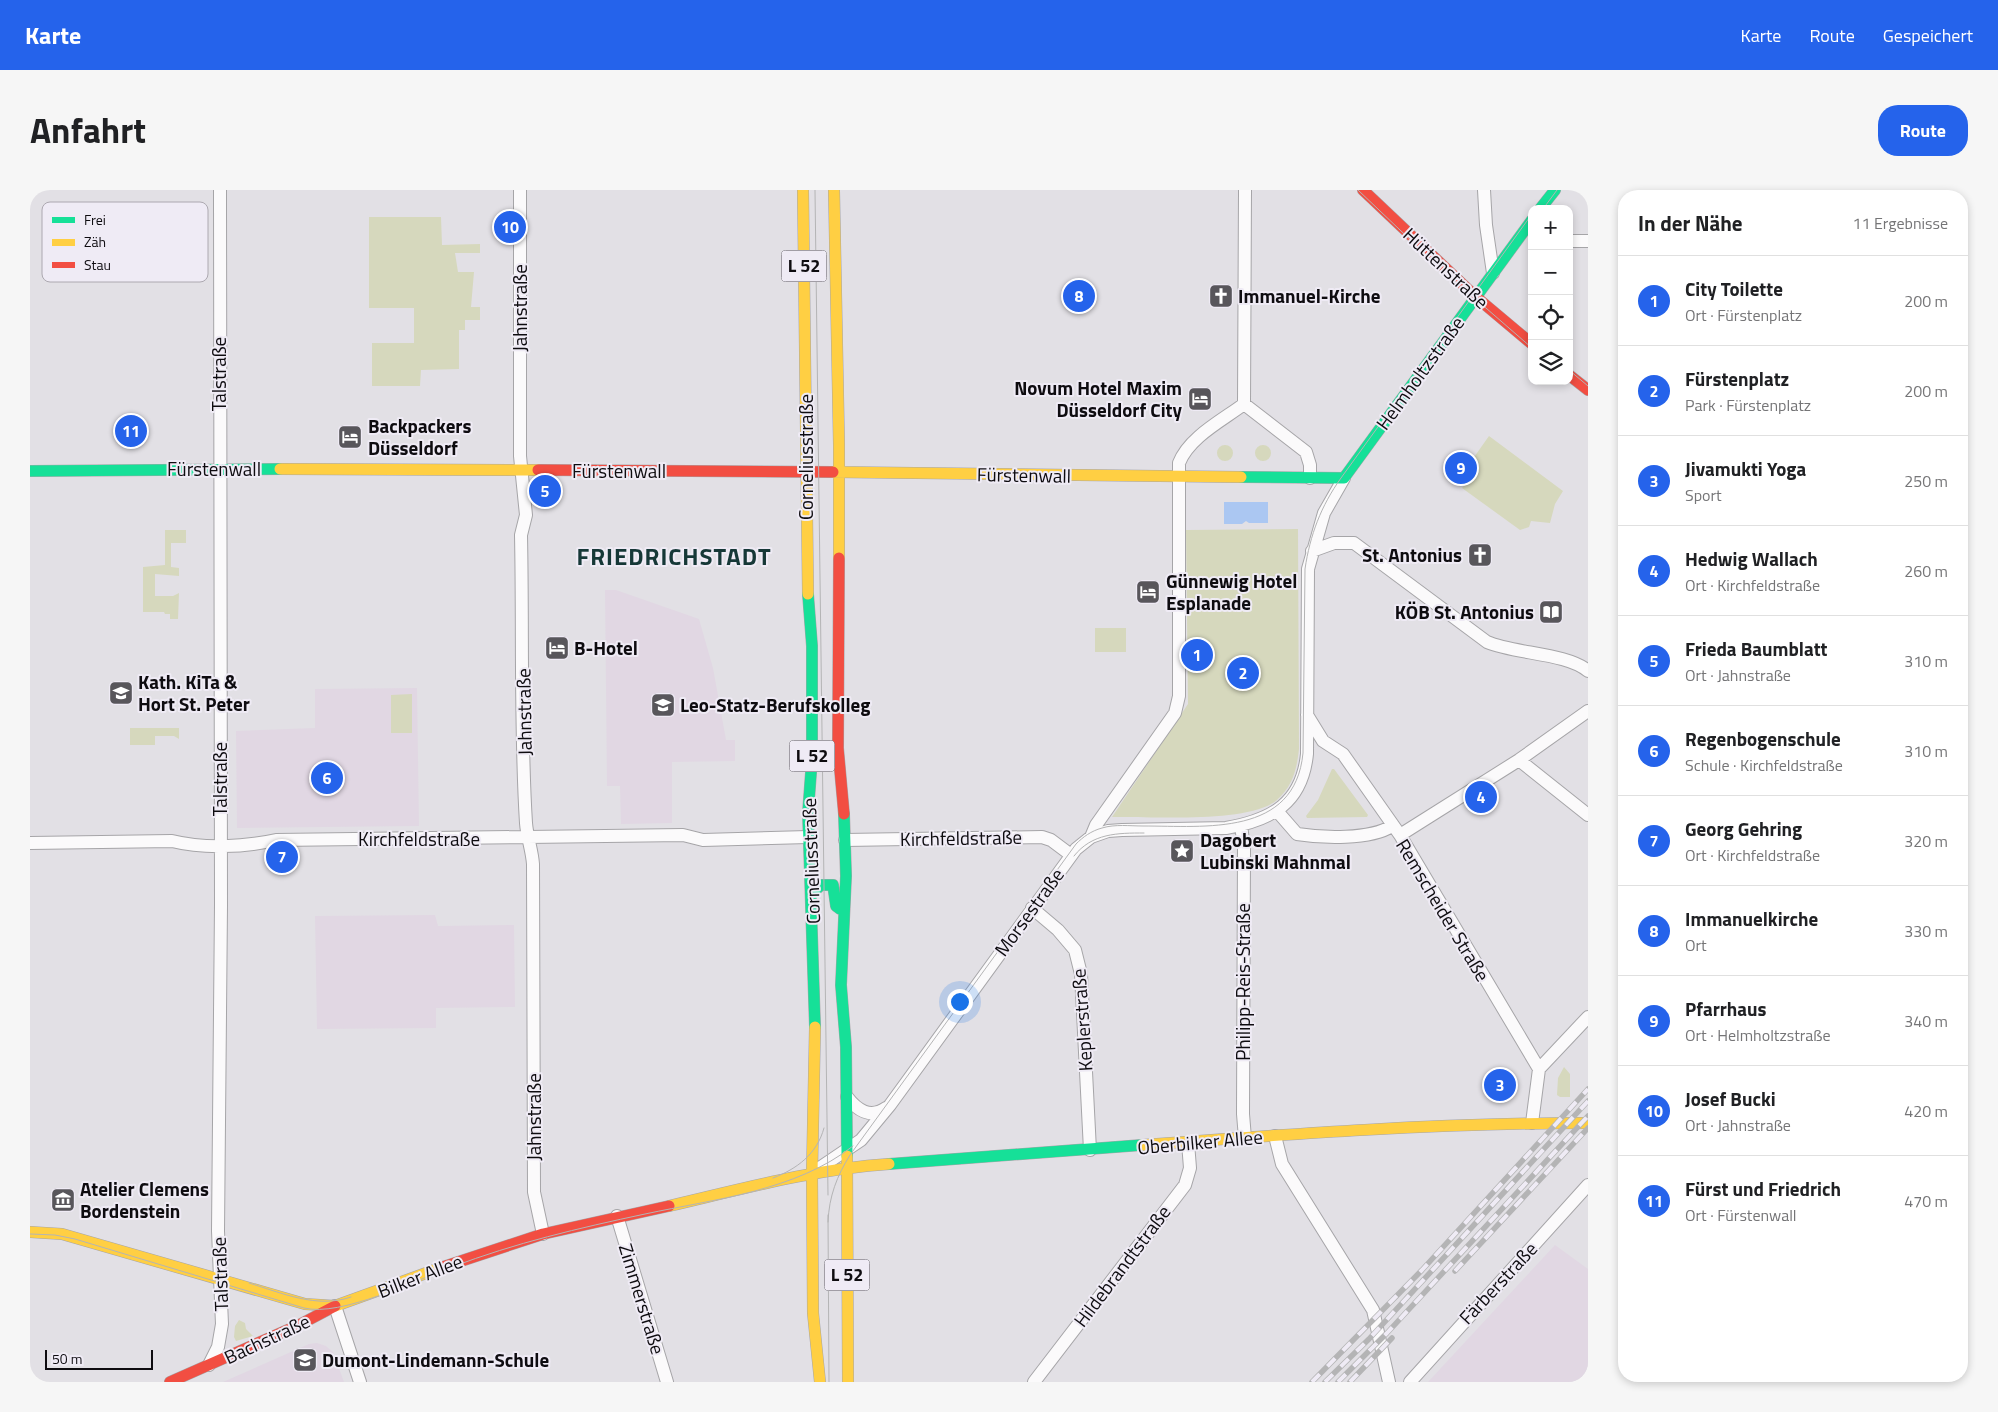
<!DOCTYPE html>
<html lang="de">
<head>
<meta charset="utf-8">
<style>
  :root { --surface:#fff; --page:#f6f6f6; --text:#202124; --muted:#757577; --line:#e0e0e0; --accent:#2563eb }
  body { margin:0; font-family:"Titillium Web",sans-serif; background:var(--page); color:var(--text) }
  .controls { position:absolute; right:15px; top:15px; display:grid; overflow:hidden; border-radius:10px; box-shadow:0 2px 8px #0003 }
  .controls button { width:45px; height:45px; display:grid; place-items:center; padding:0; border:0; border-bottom:1px solid var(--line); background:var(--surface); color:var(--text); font:25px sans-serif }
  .scale { position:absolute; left:15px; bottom:12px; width:108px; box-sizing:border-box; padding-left:5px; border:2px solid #0e0c10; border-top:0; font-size:14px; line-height:18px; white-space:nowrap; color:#0e0c10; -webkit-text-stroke:4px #efebf5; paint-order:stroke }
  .you { position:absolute; left:929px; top:811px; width:18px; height:18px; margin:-12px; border:4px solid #fff; border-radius:50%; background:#1a73e8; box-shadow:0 0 0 8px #1a73e833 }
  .badge { display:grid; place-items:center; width:32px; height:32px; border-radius:50%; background:var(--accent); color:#fff; font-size:16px; font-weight:700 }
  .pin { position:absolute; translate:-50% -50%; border:2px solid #fff; box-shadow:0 1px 5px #0006 }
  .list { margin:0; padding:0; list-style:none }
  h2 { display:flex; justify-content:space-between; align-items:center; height:65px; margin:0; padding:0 20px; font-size:21px }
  h2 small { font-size:16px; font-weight:400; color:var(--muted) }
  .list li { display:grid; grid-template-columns:32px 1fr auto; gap:15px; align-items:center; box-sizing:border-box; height:90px; padding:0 20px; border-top:1px solid var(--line) }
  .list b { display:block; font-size:19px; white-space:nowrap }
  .list p { margin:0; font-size:16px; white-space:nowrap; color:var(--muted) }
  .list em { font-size:16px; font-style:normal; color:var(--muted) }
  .icon { flex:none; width:28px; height:28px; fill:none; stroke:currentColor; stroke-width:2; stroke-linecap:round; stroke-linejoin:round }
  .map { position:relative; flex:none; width:1558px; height:1192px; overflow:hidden; border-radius:20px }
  header { display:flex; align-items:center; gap:30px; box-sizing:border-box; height:70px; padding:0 25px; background:var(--accent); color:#fff }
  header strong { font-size:24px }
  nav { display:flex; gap:28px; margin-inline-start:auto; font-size:18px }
  .intro { display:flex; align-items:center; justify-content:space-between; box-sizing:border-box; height:120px; padding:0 30px }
  h1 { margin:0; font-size:35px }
  .button { padding:12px 22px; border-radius:20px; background:var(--accent); color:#fff; font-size:18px; font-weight:700 }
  main { display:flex; gap:30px; padding:0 30px }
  aside { flex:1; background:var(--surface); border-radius:20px; box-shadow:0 2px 8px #0003 }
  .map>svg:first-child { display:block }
  .education { fill:#e1d7e3 }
  .green { fill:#d6d8bd }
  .water { fill:#abc7f2 }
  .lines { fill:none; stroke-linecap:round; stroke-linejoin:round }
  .street-casing { stroke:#a6a5a8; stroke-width:14 }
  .fast-casing { stroke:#a6a5a8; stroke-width:12 }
  .slow-casing { stroke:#a6a5a8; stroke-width:12 }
  .jam-casing { stroke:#a6a5a8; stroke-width:12 }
  .street { stroke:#fbfafb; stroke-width:12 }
  .fast { stroke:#16e098; stroke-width:11 }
  .slow { stroke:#ffcf43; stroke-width:11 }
  .jam { stroke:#f24e42; stroke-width:11 }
  .tram { stroke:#b4b4b5; stroke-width:1 }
  .rail-casing { stroke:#b4b4b5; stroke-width:5.5 }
  .rail { stroke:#efebf5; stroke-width:4; stroke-dasharray:11; stroke-linecap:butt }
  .labels { text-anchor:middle; stroke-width:4; stroke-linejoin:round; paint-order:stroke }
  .shield { fill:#efebf5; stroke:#524f55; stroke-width:1 }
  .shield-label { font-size:18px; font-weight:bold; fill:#0e0c10 }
  .street-label { font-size:19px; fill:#0e0c10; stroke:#efebf5 }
  .poi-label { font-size:19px; font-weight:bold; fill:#0e0c10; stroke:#efebf5; text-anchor:start }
  .district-label { font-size:24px; font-weight:bold; letter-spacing:1px; fill:#163837; stroke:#efebf5 }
  .key { fill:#efebf5; stroke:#aca8b0; stroke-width:1 }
  .key-label { font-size:14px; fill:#0e0c10 }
</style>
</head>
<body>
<header>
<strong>Karte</strong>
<nav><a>Karte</a><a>Route</a><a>Gespeichert</a></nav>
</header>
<div class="intro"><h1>Anfahrt</h1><a class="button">Route</a></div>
<main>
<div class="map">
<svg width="1558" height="1192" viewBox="0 0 1558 1192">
  <rect width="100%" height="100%" fill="#e2e0e5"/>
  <path class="education" d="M 575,400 L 586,400 L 669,429 L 683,478 L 696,550 L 705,550 L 705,571 L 642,572 L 642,633 L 591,634 L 590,596 L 577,596 Z
    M 387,498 L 389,636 L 207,638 L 206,541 L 285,538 L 285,499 Z
    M 405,725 L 408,736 L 484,735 L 485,817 L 406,818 L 406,838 L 287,839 L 285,726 Z
    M 1525,1055 L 1558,1079 L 1558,1192 L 1398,1192 Z
    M 287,1153 L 296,1156 L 303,1162 L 314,1192 L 193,1192 L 279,1154 Z"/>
  <path class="green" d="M 339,27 L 411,27 L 412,55 L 450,54 L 450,63 L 425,63 L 428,82 L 444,82 L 441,117 L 450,117 L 450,130 L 435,130 L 435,140 L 429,140 L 429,179 L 391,180 L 390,196 L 342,196 L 342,153 L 384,153 L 384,118 L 339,118 Z
    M 1459,246 L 1533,301 L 1525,314 L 1520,333 L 1501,331 L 1499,337 L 1490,340 L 1432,298 L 1449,276 L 1442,270 Z
    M1225 263a8 8 0 1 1 16 0a8 8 0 1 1-16 0Z
    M1187 263a8 8 0 1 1 16 0a8 8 0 1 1-16 0Z
    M 1268,339 L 1269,559 C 1267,578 1263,596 1247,610 C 1218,634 1120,626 1082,627 L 1158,514 L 1156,340 Z
    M 135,340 L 156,340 L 156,353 L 141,353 L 141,377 L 149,378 L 149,386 L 125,384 L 125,406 L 143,406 L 149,403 L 148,429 L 140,429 L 140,424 L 135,424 L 134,422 L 113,422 L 113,377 L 135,375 Z
    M 1065,438 L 1096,438 L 1096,462 L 1065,462 Z
    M 382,504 L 382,543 L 361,543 L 361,505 Z
    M 100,538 L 149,538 L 149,549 L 144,546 L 125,546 L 125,555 L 100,555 Z
    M 1302,579 L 1304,579 L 1338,625 L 1337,627 L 1277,628 L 1276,626 L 1288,610 Z
    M 1534,877 L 1540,884 L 1540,907 L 1530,907 L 1527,905 L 1528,888 Z
    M 209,1130 L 215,1133 L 216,1139 L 223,1146 L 206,1151 L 204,1147 L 205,1136 Z"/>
  <path class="water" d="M 1194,312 L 1238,312 L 1238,333 L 1219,333 L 1216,331 L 1212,334 L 1194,334 Z"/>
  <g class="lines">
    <defs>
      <path id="street" d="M 490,0 L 490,266 L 496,325 L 491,345 C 493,441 490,538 496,633 C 497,647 502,660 503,674 L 504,1002 L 513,1044
        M 1454,0 L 1456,35 L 1463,83
        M 1539,51 L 1558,51
        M 1214,214 L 1215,0
        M 1214,214 L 1276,262 L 1280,275 L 1280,288
        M 1282,361 L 1304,353 L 1324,353 L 1457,452 C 1485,464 1537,463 1558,481
        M 1277,525 L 1293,551 L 1313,564 L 1370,645 L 1509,879 L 1502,933
        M 1489,570 L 1558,625
        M 1247,621 L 1267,644 C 1292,648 1340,650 1362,636
        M 1211,635 L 1214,658 L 1213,924 L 1215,948
        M 1370,645 L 1489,570 L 1558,521
        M 1061,647 L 1078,641 L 1092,640 L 1196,638 C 1242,630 1272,613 1277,564 L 1278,379 L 1294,323 L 1314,288
        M 815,650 L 1012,647 L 1021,650 L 1041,665
        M 0,653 L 142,651 C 174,659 214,657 246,650 L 653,645 L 673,650 L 778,647
        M 1002,718 L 1028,740 L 1045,760 L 1051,784 L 1060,960
        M 1509,879 L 1558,827
        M 817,907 C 827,920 840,929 856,918
        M 1245,946 L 1252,974 L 1343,1120 L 1359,1192
        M 788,979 L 831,950 L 860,915 L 1046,659 L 1061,647 L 1066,635 L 1145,523 L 1149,506 L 1149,273 C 1159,247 1193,230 1214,214
        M 587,1026 L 637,1192
        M 305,1116 L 330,1192
        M 179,1175 L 188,1157 L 192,1134 L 188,1041 L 191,715 L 190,0
        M 1004,1192 L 1155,995 L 1160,978 L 1158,953
        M 1380,1192 L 1558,995"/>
      <path id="fast" d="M 1510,19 L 1525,0
        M 0,281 L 250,279
        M 1211,287 L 1314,288 L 1502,30
        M 778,404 L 782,456 L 782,569 L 778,623 L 785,837
        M 814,624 L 816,686 L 811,795 L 816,857 L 817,966
        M 781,704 L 791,695 L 803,695 L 806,716 L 810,719
        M 859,974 L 1112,955"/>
      <path id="slow" d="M 773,0 L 778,404
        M 804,0 L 809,255 L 809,368
        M 250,279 L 508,280
        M 803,282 L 1211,287
        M 785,837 L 782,983 L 783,1123 L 790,1192
        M 1112,955 C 1260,944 1409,933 1558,933
        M 817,966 L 818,1192
        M 639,1016 C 712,999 784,979 859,974
        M 0,1042 L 32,1044 L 275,1114 L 305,1116 L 410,1078"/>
      <path id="jam" d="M 1333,0 L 1446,107 L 1502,154
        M 1539,185 L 1558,200
        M 508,280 L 803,282
        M 809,368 L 808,558 L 814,624
        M 410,1078 L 513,1044 L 639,1016
        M 140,1192 L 269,1135 L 305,1116"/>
    </defs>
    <use href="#street" class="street-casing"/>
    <use href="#fast" class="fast-casing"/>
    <use href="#slow" class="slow-casing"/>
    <use href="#jam" class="jam-casing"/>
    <use href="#street" class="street"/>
    <use href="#fast" class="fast"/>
    <use href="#slow" class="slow"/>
    <use href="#jam" class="jam"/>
    <path class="tram" d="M 785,0 L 798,1005
      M 1328,0 L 1411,79 L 1502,158
      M 1513,19 L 1527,0
      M 1539,180 L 1558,196
      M 1044,666 C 1062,643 1088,643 1114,643
      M 743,988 C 767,979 787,964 794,938
      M 798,1025 L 799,1192
      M 798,1032 C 799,1006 807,986 820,965 L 1046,654 C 1053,647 1061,641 1072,638 C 1085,634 1100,636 1113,636 C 1175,636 1265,647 1273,563 L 1275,379 C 1280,345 1291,316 1311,288 L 1502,24
      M 0,1044 L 25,1045 L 45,1049 L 274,1118 C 311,1127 384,1091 422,1077 C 485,1053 549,1038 615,1024 C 685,1009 766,1001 823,956
      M 219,1093 C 252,1103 287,1119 321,1107"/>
    <defs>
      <path id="rail" d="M 1425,1081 L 1558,938
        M 1282,1192 L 1392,1080 L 1558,899
        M 1295,1192 L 1339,1149 L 1558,911
        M 1308,1192 L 1357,1143 L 1558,926
        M 1320,1192 L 1362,1148"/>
    </defs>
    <use href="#rail" class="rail-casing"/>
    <use href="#rail" class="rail"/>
  </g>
  <defs>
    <symbol id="church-square" viewBox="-11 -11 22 22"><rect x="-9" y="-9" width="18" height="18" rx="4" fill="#58565b" stroke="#efebf5"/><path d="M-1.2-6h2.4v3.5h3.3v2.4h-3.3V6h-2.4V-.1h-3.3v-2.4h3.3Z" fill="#fff"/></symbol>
    <symbol id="hotel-square" viewBox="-11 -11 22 22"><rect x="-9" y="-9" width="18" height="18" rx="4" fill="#58565b" stroke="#efebf5"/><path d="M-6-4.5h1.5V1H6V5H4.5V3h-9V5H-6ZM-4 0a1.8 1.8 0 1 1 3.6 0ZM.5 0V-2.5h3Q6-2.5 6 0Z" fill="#fff"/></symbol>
    <symbol id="library-square" viewBox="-11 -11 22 22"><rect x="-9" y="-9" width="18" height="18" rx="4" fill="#58565b" stroke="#efebf5"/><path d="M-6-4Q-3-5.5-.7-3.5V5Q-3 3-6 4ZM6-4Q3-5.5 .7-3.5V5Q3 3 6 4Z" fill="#fff"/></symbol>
    <symbol id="school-square" viewBox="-11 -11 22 22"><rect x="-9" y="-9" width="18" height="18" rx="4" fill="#58565b" stroke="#efebf5"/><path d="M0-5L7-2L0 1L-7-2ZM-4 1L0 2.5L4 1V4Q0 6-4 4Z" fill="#fff"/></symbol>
    <symbol id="sight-square" viewBox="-11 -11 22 22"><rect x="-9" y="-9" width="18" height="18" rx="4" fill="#58565b" stroke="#efebf5"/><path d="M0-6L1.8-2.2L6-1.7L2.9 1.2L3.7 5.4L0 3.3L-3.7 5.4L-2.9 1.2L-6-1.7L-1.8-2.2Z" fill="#fff"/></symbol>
    <symbol id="museum-square" viewBox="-11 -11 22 22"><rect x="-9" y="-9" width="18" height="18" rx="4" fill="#58565b" stroke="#efebf5"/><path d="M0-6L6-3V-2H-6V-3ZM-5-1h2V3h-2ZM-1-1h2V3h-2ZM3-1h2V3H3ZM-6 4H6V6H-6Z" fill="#fff"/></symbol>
  </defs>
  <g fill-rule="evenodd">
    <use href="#church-square" x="1177" y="92" width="28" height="28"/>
    <use href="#hotel-square" x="1156" y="195" width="28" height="28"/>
    <use href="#hotel-square" x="306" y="233" width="28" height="28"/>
    <use href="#church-square" x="1436" y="351" width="28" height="28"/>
    <use href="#hotel-square" x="1104" y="388" width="28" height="28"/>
    <use href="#library-square" x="1507" y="408" width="28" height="28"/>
    <use href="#hotel-square" x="513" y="444" width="28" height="28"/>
    <use href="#school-square" x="77" y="489" width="28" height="28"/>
    <use href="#school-square" x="619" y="501" width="28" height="28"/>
    <use href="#sight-square" x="1138" y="647" width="28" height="28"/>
    <use href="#museum-square" x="19" y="996" width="28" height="28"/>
    <use href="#school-square" x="261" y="1156" width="28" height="28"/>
  </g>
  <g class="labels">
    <g class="shield">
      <rect x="751.5" y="60.5" width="45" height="31" rx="4"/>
      <rect x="759.5" y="550.5" width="45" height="31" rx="4"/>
      <rect x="794.5" y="1069.5" width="45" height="31" rx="4"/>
    </g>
    <g class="shield-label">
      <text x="774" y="82">L 52</text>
      <text x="782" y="572">L 52</text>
      <text x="817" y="1091">L 52</text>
    </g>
    <g class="street-label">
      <text transform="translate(1416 78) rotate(43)" y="7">Hüttenstraße</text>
      <text transform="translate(490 118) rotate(-90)" y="7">Jahnstraße</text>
      <text transform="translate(1390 183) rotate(-54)" y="7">Helmholtzstraße</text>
      <text transform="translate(189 184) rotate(-90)" y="7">Talstraße</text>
      <text transform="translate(776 267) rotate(-90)" y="7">Corneliusstraße</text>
      <text x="184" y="286">Fürstenwall</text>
      <text x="589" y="288">Fürstenwall</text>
      <text transform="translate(994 285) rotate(1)" y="7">Fürstenwall</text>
      <text transform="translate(494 522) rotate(-91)" y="7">Jahnstraße</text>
      <text transform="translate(190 589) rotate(-90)" y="7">Talstraße</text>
      <text transform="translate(931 648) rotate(-1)" y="7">Kirchfeldstraße</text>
      <text x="389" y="656">Kirchfeldstraße</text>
      <text transform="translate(781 671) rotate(-92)" y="7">Corneliusstraße</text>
      <text transform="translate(1413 720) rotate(59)" y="7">Remscheider Straße</text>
      <text transform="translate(999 722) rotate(-54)" y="7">Morsestraße</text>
      <text transform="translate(1213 792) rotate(-90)" y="7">Philipp-Reis-Straße</text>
      <text transform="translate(1052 830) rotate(-94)" y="7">Keplerstraße</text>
      <text transform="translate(504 927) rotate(-90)" y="7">Jahnstraße</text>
      <text transform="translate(1170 952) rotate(-5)" y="7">Oberbilker Allee</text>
      <text transform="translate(1092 1076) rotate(-53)" y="7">Hildebrandtstraße</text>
      <text transform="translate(190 1084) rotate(-92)" y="7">Talstraße</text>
      <text transform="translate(390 1086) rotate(-21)" y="7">Bilker Allee</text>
      <text transform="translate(1468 1093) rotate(-47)" y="7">Färberstraße</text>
      <text transform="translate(612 1109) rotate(73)" y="7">Zimmerstraße</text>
      <text transform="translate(237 1149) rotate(-25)" y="7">Bachstraße</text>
    </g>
    <g class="poi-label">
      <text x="1208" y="113">Immanuel-Kirche</text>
      <text x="1152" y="205" text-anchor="end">Novum Hotel Maxim<tspan x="1152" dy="22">Düsseldorf City</tspan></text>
      <text x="338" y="243">Backpackers<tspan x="338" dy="22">Düsseldorf</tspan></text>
      <text x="1432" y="372" text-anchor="end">St. Antonius</text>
      <text x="1136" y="398">Günnewig Hotel<tspan x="1136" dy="22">Esplanade</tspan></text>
      <text x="1504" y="429" text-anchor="end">KÖB St. Antonius</text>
      <text x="544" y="465">B-Hotel</text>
      <text x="108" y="499">Kath. KiTa &amp;<tspan x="108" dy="22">Hort St. Peter</tspan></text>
      <text x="650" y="522">Leo-Statz-Berufskolleg</text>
      <text x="1170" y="657">Dagobert<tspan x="1170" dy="22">Lubinski Mahnmal</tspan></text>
      <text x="50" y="1006">Atelier Clemens<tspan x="50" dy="22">Bordenstein</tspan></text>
      <text x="292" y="1177">Dumont-Lindemann-Schule</text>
    </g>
    <g class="district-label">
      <text x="644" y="375">FRIEDRICHSTADT</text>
    </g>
  </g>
  <rect x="12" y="12" width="166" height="80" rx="8" class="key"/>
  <rect x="22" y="27" width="23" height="6" fill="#16e098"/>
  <rect x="22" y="49" width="23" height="7" fill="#ffcf43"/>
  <rect x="22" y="72" width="23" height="6" fill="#f24e42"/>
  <g class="key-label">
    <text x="54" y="35">Frei</text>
    <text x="54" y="57">Zäh</text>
    <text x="54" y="80">Stau</text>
  </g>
</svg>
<div class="controls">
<button>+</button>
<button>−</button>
<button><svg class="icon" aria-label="locate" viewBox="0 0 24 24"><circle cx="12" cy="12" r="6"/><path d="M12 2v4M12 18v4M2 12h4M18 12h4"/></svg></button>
<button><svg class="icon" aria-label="layers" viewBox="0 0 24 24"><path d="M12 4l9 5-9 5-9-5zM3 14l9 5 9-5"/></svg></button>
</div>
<div class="scale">50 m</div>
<div class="you"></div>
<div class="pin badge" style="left:1167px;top:465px">1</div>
<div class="pin badge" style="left:1213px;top:483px">2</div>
<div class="pin badge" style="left:1470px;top:895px">3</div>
<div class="pin badge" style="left:1451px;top:607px">4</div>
<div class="pin badge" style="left:515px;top:301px">5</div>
<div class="pin badge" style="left:297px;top:588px">6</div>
<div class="pin badge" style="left:252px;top:667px">7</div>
<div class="pin badge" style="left:1049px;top:106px">8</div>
<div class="pin badge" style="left:1431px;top:278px">9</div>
<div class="pin badge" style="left:480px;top:37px">10</div>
<div class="pin badge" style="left:101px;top:241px">11</div>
</div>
<aside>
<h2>In der Nähe<small>11 Ergebnisse</small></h2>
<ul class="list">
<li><span class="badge">1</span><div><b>City Toilette</b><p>Ort · Fürstenplatz</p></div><em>200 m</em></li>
<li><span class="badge">2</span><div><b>Fürstenplatz</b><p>Park · Fürstenplatz</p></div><em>200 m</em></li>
<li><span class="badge">3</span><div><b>Jivamukti Yoga</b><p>Sport</p></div><em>250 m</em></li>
<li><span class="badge">4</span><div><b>Hedwig Wallach</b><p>Ort · Kirchfeldstraße</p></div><em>260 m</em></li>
<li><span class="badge">5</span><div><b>Frieda Baumblatt</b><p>Ort · Jahnstraße</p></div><em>310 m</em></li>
<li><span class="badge">6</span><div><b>Regenbogenschule</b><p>Schule · Kirchfeldstraße</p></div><em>310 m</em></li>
<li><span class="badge">7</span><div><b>Georg Gehring</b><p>Ort · Kirchfeldstraße</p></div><em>320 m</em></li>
<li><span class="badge">8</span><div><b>Immanuelkirche</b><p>Ort</p></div><em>330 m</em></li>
<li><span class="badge">9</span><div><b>Pfarrhaus</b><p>Ort · Helmholtzstraße</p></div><em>340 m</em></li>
<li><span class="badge">10</span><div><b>Josef Bucki</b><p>Ort · Jahnstraße</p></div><em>420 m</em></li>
<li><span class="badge">11</span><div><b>Fürst und Friedrich</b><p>Ort · Fürstenwall</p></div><em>470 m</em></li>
</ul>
</aside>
</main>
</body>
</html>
